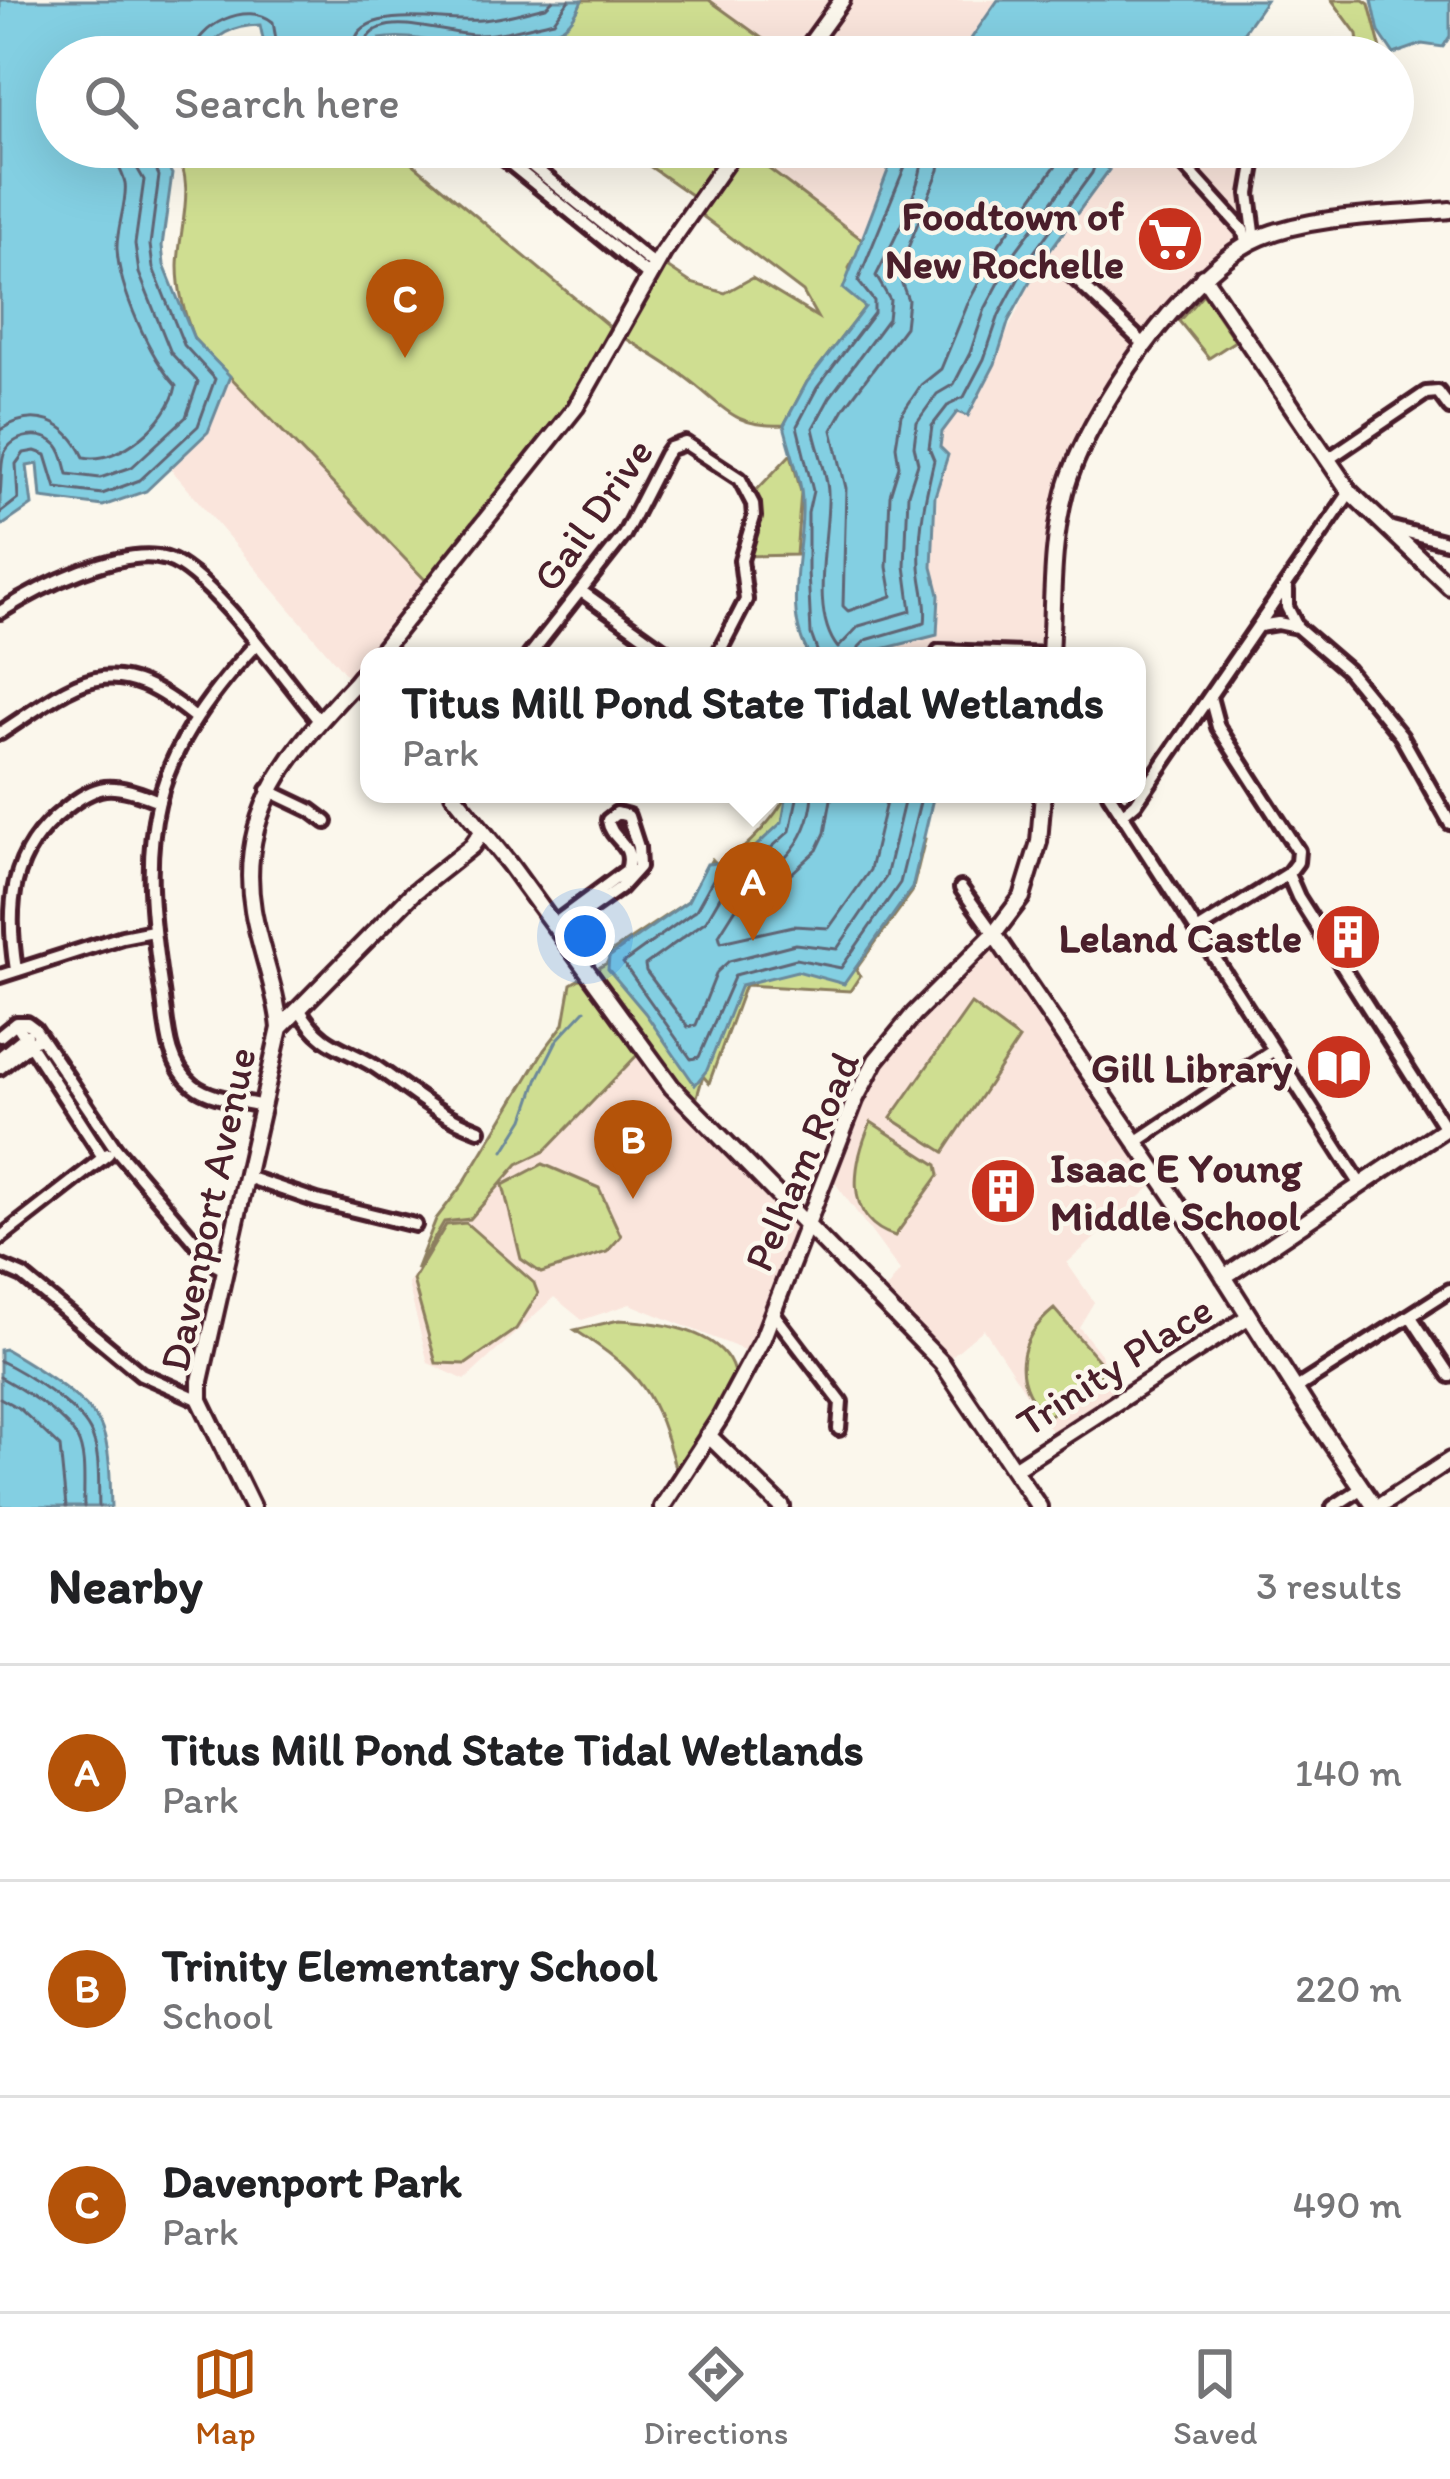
<!DOCTYPE html>
<html lang="en">
<head>
<meta charset="utf-8">
<style>
  :root { --surface:#fff; --page:#f2f2f2; --text:#202124; --muted:#757577; --line:#e0e0e0; --accent:#b45309 }
  body { margin:0; font-family:Itim,sans-serif; background:var(--page); color:var(--text) }
  .you { position:absolute; left:585px; top:936px; width:42px; height:42px; margin:-30px; border:9px solid #fff; border-radius:50%; background:#1a73e8; box-shadow:0 0 0 18px #1a73e833 }
  .badge { display:grid; place-items:center; width:78px; height:78px; border-radius:50%; background:var(--accent); color:#fff; font-size:39px; font-weight:700 }
  .pin { position:absolute; translate:-50% -99px; filter:drop-shadow(0 3px 6px #0008) }
  .pin::after { content:''; position:absolute; top:63px; width:42px; height:36px; background:inherit; clip-path:polygon(0 0,100% 0,50% 100%) }
  .popup { position:absolute; left:360px; top:647px; width:786px; height:156px; box-sizing:border-box; display:grid; place-content:center; border-radius:24px; background:var(--surface); filter:drop-shadow(0 3px 9px #0005); font-size:39px; white-space:nowrap; color:var(--muted) }
  .popup b { font-size:45px; color:var(--text) }
  .popup::after { content:''; position:absolute; left:50%; top:100%; margin-left:-24px; border:24px solid transparent; border-top-color:var(--surface) }
  .list { margin:0; padding:0; list-style:none }
  h2 { display:flex; justify-content:space-between; align-items:center; height:156px; margin:0; padding:0 48px; font-size:51px }
  h2 small { font-size:39px; font-weight:400; color:var(--muted) }
  .list li { display:grid; grid-template-columns:78px 1fr auto; gap:36px; align-items:center; box-sizing:border-box; height:216px; padding:0 48px; border-top:3px solid var(--line) }
  .list b { display:block; font-size:45px; white-space:nowrap }
  .list p { margin:0; font-size:39px; white-space:nowrap; color:var(--muted) }
  .list em { font-size:39px; font-style:normal; color:var(--muted) }
  .icon { flex:none; width:66px; height:66px; fill:none; stroke:currentColor; stroke-width:2; stroke-linecap:round; stroke-linejoin:round }
  .map { position:relative; flex:none; width:1450px; height:1507px; overflow:hidden }
  .search { position:absolute; background:var(--surface); box-shadow:0 12px 48px #0002; left:36px; right:36px; top:36px; height:132px; display:flex; align-items:center; gap:30px; box-sizing:border-box; padding:0 42px; border-radius:66px; color:var(--muted); font-size:45px }
  .sheet { height:804px; background:var(--surface) }
  nav { display:flex; justify-content:space-around; align-items:center; box-sizing:border-box; height:168px; border-top:3px solid var(--line); background:var(--surface); font-size:33px; color:var(--muted) }
  nav a { display:grid; justify-items:center; gap:6px }
  nav .on { color:var(--accent) }
  .map>svg:first-child { display:block }
  .built { fill:#fae5dc }
  .green { fill:#cfde91; stroke:#8c7e5e; stroke-width:3 }
  .water { fill:#83cfe2; stroke:#6c8999; stroke-width:3 }
  .lines { fill:none; stroke-linecap:round; stroke-linejoin:round }
  .shore { stroke:#616574; stroke-width:3 }
  .stream { stroke:#6c8999; stroke-width:3 }
  .street-casing { stroke:#4a1f2b; stroke-width:20 }
  .secondary-casing { stroke:#4a1f2b; stroke-width:22 }
  .street { stroke:#fbf7ec; stroke-width:10 }
  .secondary { stroke:#fbf7ec; stroke-width:14 }
  .labels { text-anchor:middle; stroke-width:9; stroke-linejoin:round; paint-order:stroke }
  .poi-label { font-size:42px; font-weight:bold; fill:#4a1f2b; stroke:#fbf7ec; text-anchor:end }
  .street-label { font-size:42px; fill:#4a1f2b; stroke:#fbf7ec }
</style>
</head>
<body>
<div class="map">
<svg width="1450" height="1507" viewBox="0 0 1450 1507">
  <rect width="100%" height="100%" fill="#fbf7ec"/>
  <filter id="ink" filterUnits="userSpaceOnUse"><feTurbulence type="fractalNoise" baseFrequency=".00833" numOctaves="2"/><feDisplacementMap in="SourceGraphic" scale="24" xChannelSelector="R" yChannelSelector="G"/><feConvolveMatrix kernelMatrix="1 2 1 2 8 2 1 2 1" color-interpolation-filters="sRGB"/></filter>
  <g filter="url(#ink)">
    <path class="built" d="M 709,0 L 998,0 L 966,45 L 979,54 L 977,57 L 788,57 Z
      M 897,147 L 864,241 L 739,148 L 740,147 Z
      M 1116,147 L 1228,147 L 1250,160 L 1254,239 L 1222,257 L 1136,353 L 1064,486 L 1048,656 L 855,656 L 937,635 L 939,595 L 932,567 L 942,432 L 957,411 L 967,415 L 1040,264 L 1108,170 L 1103,166 Z
      M 230,376 L 430,585 L 375,656 L 369,656 L 369,663 L 353,683 L 170,468 L 212,425 Z
      M 991,932 L 1161,1178 L 1067,1263 L 1094,1302 L 1079,1327 L 1101,1354 L 1105,1370 L 1126,1400 L 1060,1445 L 984,1329 L 941,1365 L 878,1300 L 900,1271 L 827,1172 L 877,1061 Z
      M 644,1048 L 805,1227 L 754,1354 L 630,1304 L 582,1320 L 554,1297 L 465,1380 L 428,1363 L 408,1284 L 444,1222 L 470,1219 L 518,1164 L 545,1151 Z"/>
    <path class="green" d="M 582,0 L 709,0 L 788,57 L 494,57 L 481,48 C 521,40 565,43 582,0 Z
      M 1332,0 L 1363,0 L 1369,4 L 1383,57 L 1360,57 L 1357,34 Z
      M 173,147 L 393,147 L 612,329 L 655,259 L 691,283 L 725,293 L 752,278 L 817,317 L 803,292 L 696,211 L 701,202 L 622,147 L 740,147 L 864,241 L 849,268 L 865,307 L 807,382 L 784,425 C 732,428 723,405 685,377 C 663,360 636,346 613,330 L 573,402 L 430,585 L 194,339 C 185,315 178,292 178,266 C 179,226 198,184 173,147 Z
      M 1203,294 L 1235,341 L 1209,358 L 1179,321 Z
      M 791,454 L 801,492 L 796,555 L 744,556 L 753,494 Z
      M 787,794 L 925,839 L 912,892 L 856,969 L 860,976 L 850,991 L 745,985 L 709,1083 L 703,1076 L 693,1110 L 644,1048 L 545,1151 L 518,1164 L 470,1219 L 444,1222 L 416,1270 L 436,1219 L 463,1184 L 544,1050 L 564,1024 L 571,984 L 607,963 L 611,952 L 688,901 L 712,859 L 716,863 C 738,861 778,814 787,794 Z
      M 971,1004 L 1019,1039 L 944,1152 L 891,1118 Z
      M 871,1122 L 937,1165 L 939,1175 L 895,1236 C 841,1219 854,1161 871,1122 Z
      M 543,1164 L 599,1188 L 621,1236 L 607,1252 L 541,1273 L 521,1259 L 503,1185 Z
      M 466,1223 L 534,1283 L 538,1294 L 516,1329 L 466,1364 L 436,1363 L 413,1280 L 446,1225 Z
      M 1054,1309 L 1101,1363 L 1101,1375 L 1047,1417 C 1010,1382 1016,1340 1054,1309 Z
      M 619,1320 C 658,1322 729,1330 735,1378 L 676,1471 C 655,1392 643,1374 575,1330 Z"/>
    <path class="water" d="M 0,0 L 582,0 C 572,27 560,32 532,37 C 514,41 494,48 475,47 C 443,46 411,33 380,39 L 382,57 L 267,57 L 260,25 C 230,26 218,34 200,57 L 57,57 L 57,147 L 155,147 L 172,174 L 162,246 L 164,265 L 194,339 L 230,376 L 208,432 L 146,491 L 103,506 L 41,498 L 38,464 L 27,466 L 32,505 L 3,525 L 0,523 Z
      M 998,0 L 1266,0 L 1240,37 L 1218,57 L 977,57 L 978,54 L 966,46 Z
      M 1372,0 L 1450,0 L 1450,36 L 1443,47 L 1422,44 L 1394,54 L 1379,32 Z
      M 897,147 L 911,152 L 915,147 L 1116,147 L 1104,166 L 1109,170 L 1040,264 L 1009,320 L 995,364 L 968,416 L 957,412 L 942,432 L 940,447 L 948,455 L 935,496 L 932,567 L 939,595 L 937,635 L 855,656 L 810,656 C 779,607 808,542 801,489 C 797,468 789,446 784,425 L 807,382 L 865,307 L 843,289 Z
      M 787,794 L 934,794 L 912,888 L 844,984 L 797,971 L 741,985 L 707,1070 L 695,1085 L 645,1013 L 608,969 L 609,957 L 688,901 L 707,864 L 740,861 L 782,822 Z
      M 5,1349 C 31,1364 92,1401 102,1429 C 111,1453 110,1482 111,1507 L 0,1507 L 0,1350 Z"/>
    <g class="lines">
      <path class="shore" d="M 191,57 C 196,25 248,0 273,22 L 279,57
        M 355,57 C 343,0 440,23 481,20 C 502,19 525,11 546,7 L 553,0
        M 370,57 L 368,37 C 388,10 448,36 478,35 C 503,35 530,26 554,21 L 569,0
        M 923,147 C 925,183 892,244 876,276 L 890,300 L 888,319 L 830,397 L 813,428 C 817,449 827,471 828,492 C 830,536 808,611 838,648 L 859,626 L 911,611 L 905,566 L 908,494 L 918,463 L 914,446 L 917,422 L 937,394 L 954,384 L 970,353 L 985,309 L 1016,251 L 1077,168 L 1084,147
        M 942,147 L 939,170 L 898,273 L 908,300 L 905,327 L 845,407 L 832,430 L 846,488 L 843,606 L 848,611 L 892,596 L 887,567 L 890,495 L 899,466 L 896,446 L 901,415 L 921,385 L 941,369 L 969,301 L 1000,243 L 1059,161 L 1063,147
        M 0,430 C 35,407 67,421 84,457 C 120,465 170,420 176,386 C 150,357 119,289 117,249 C 116,230 128,199 125,183 C 122,170 114,162 113,147
        M 0,494 C 2,482 0,466 4,454 C 13,434 42,430 57,445 C 64,453 65,464 68,474 L 100,478 L 132,467 L 186,417 L 198,382 L 171,353 L 139,273 L 135,244 L 144,180 L 133,161 L 131,147
        M 0,513 L 18,499 L 16,464 L 24,453 L 35,451 L 46,455 L 56,488 L 102,494 L 140,480 L 198,426 L 215,379 L 184,345 L 153,268 L 150,245 L 159,176 L 146,147
        M 819,656 L 811,634 L 808,571 L 808,513 L 813,491 L 797,426 L 817,388 L 874,313 L 874,301 L 858,281 L 908,159 L 908,147
        M 858,656 L 859,647 L 866,640 L 925,623 C 928,602 921,586 920,566 C 918,529 926,495 934,460 L 929,448 L 932,426 L 949,404 L 964,397 L 984,359 L 999,315 L 1029,259 L 1092,173 L 1101,147
        M 798,794 L 790,831 L 745,871 L 715,876 L 696,910 L 623,963 L 691,1059 L 699,1057 L 735,975 L 796,959 L 841,968 L 900,883 L 922,794
        M 813,794 C 810,844 772,882 724,890 L 706,921 L 645,965 L 646,971 L 688,1027 L 696,1025 L 717,972 L 729,961 L 795,944 L 837,949 L 886,877 L 906,794
        M 832,794 L 825,833 L 817,850 L 765,898 L 736,908 L 719,935 L 721,942 L 793,926 L 829,928 L 870,870 L 888,794
        M 0,1361 C 24,1372 78,1407 90,1431 C 101,1452 98,1484 99,1507
        M 0,1377 C 23,1390 64,1415 77,1438 C 87,1457 83,1487 84,1507
        M 0,1398 L 20,1409 L 60,1447 L 66,1507"/>
      <path class="stream" d="M 504,1151 L 524,1119 L 538,1078 L 557,1040 L 585,1010"/>
      <defs>
        <path id="street" d="M 490,147 L 649,276
          M 509,147 L 655,266
          M 1175,155 L 1243,230 L 1247,244
          M 1255,240 L 1249,194 L 1257,147
          M 1066,270 L 1145,345
          M 1327,460 L 1426,393 L 1438,392 L 1450,408
          M 1392,528 L 1450,543
          M 1287,590 L 1287,607 L 1297,627 L 1347,670 L 1401,736 L 1450,823
          M 581,591 L 672,656
          M 0,612 C 38,588 122,545 167,559 C 209,571 289,685 320,722
          M 1260,626 L 1278,623 L 1297,627
          M 256,644 C 145,764 138,834 162,991 C 167,1023 166,1063 193,1085 C 210,1099 242,1101 263,1106
          M 939,651 L 1051,655
          M 529,656 L 624,535 L 665,455 L 670,448 L 685,443 L 740,479 L 753,504 L 754,517 L 741,560 L 746,600 L 717,656
          M 0,733 C 80,681 109,647 194,717
          M 268,790 L 310,810 L 326,822
          M 1109,794 L 1361,1185
          M 1122,815 L 1136,803 L 1350,492
          M 1288,874 L 1298,897 L 1445,1128
          M 961,888 L 994,934
          M 554,924 L 627,870 C 636,843 611,842 608,820 L 617,813 L 628,816 L 638,847 L 639,867 L 620,888 L 559,931
          M 1197,931 L 1288,874 L 1297,862 L 1298,851 L 1218,727 L 1210,697
          M 16,970 C 6,906 10,852 64,810 C 76,800 90,790 105,788 C 122,786 143,795 159,801
          M 0,976 L 122,937 L 153,931
          M 300,1010 C 323,1051 349,1047 382,1071 C 418,1096 435,1113 479,1130
          M 16,1023 L 27,1023 L 35,1029 L 116,1149 L 214,1264 L 225,1270
          M 16,1023 L 103,1157
          M 0,1036 L 16,1023
          M 0,1057 L 27,1035
          M 0,1068 L 35,1040
          M 1136,1142 L 1274,1050
          M 247,1177 L 317,1201 L 415,1225
          M 0,1238 L 108,1154
          M 0,1266 L 23,1276 L 141,1374 L 200,1400
          M 773,1313 L 841,1402 L 839,1429
          M 1411,1317 L 1450,1376
          M 1295,1389 L 1450,1290
          M 1333,1507 L 1362,1488"/>
        <path id="secondary" d="M 801,57 L 842,0
          M 1203,276 L 1350,492 L 1450,587
          M 377,656 L 576,407 L 663,253 L 737,147
          M 1050,656 C 1053,602 1051,545 1065,492 C 1084,417 1188,267 1261,237 C 1318,214 1389,216 1450,210
          M 369,666 L 356,682 L 369,696
          M 453,794 L 510,865 L 672,1087 L 942,1363 L 1039,1507
          M 994,934 L 1176,1201 L 1310,1412 L 1375,1507
          M 280,1028 L 413,893 L 472,846 L 482,832
          M 1224,1277 L 1450,1125
          M 708,1435 L 782,1507
          M 1015,1468 L 1248,1317
          M 252,1507 L 200,1400 L 200,1381 L 280,1028 C 276,987 260,951 253,910 C 236,810 293,749 356,682
          M 662,1507 L 720,1418 L 763,1338 L 855,1100 L 876,1060 L 914,1014 L 994,934 L 1022,897 L 1039,842 L 1043,794
          M 1378,1507 L 1450,1460"/>
      </defs>
      <use href="#street" class="street-casing"/>
      <use href="#secondary" class="secondary-casing"/>
      <use href="#street" class="street"/>
      <use href="#secondary" class="secondary"/>
    </g>
  </g>
  <defs>
    <symbol id="supermarket-disc" viewBox="-11 -11 22 22"><circle r="9.5" fill="#c8321e" stroke="#fbf7ec"/><path d="M-6-5.5h2.5l.6 2H6L4.5 2H-2.5L-4.4-4H-6ZM-1.5 3.2a1.3 1.3 0 1 0 .1 0ZM3 3.2a1.3 1.3 0 1 0 .1 0Z" fill="#fff"/></symbol>
    <symbol id="building-disc" viewBox="-11 -11 22 22"><circle r="9.5" fill="#c8321e" stroke="#fbf7ec"/><path d="M-4-6H4V6H1V3H-1V6H-4ZM-2.5-4.3h1.7v1.8h-1.7ZM.8-4.3h1.7v1.8H.8ZM-2.5-1h1.7V.8h-1.7ZM.8-1h1.7V.8H.8Z" fill="#fff"/></symbol>
    <symbol id="library-disc" viewBox="-11 -11 22 22"><circle r="9.5" fill="#c8321e" stroke="#fbf7ec"/><path d="M-6-4Q-3-5.5-.7-3.5V5Q-3 3-6 4ZM6-4Q3-5.5 .7-3.5V5Q3 3 6 4Z" fill="#fff"/></symbol>
  </defs>
  <g fill-rule="evenodd">
    <use href="#supermarket-disc" x="1132" y="201" width="76" height="76"/>
    <use href="#building-disc" x="1310" y="899" width="76" height="76"/>
    <use href="#library-disc" x="1301" y="1029" width="76" height="76"/>
    <use href="#building-disc" x="965" y="1153" width="76" height="76"/>
  </g>
  <g class="labels">
    <g class="poi-label">
      <text x="1124" y="230">Foodtown of<tspan x="1124" dy="48">New Rochelle</tspan></text>
      <text x="1302" y="952">Leland Castle</text>
      <text x="1292" y="1082">Gill Library</text>
      <text x="1050" y="1182" text-anchor="start">Isaac E Young<tspan x="1050" dy="48">Middle School</tspan></text>
    </g>
    <g class="street-label">
      <text transform="translate(592 514) rotate(-55)" y="15">Gail Drive</text>
      <text transform="translate(801 1161) rotate(-67)" y="15">Pelham Road</text>
      <text transform="translate(207 1209) rotate(-78)" y="15">Davenport Avenue</text>
      <text transform="translate(1114 1365) rotate(-33)" y="15">Trinity Place</text>
    </g>
  </g>
</svg>
<div class="you"></div>
<div class="pin badge" style="left:753px;top:941px">A</div>
<div class="popup"><b>Titus Mill Pond State Tidal Wetlands</b>Park</div>
<div class="pin badge" style="left:633px;top:1199px">B</div>
<div class="pin badge" style="left:405px;top:358px">C</div>
<div class="search"><svg class="icon" aria-label="search" viewBox="0 0 24 24"><circle cx="10" cy="10" r="6"/><path d="M15 15l6 6"/></svg>Search here</div>
</div>
<section class="sheet">
<h2>Nearby<small>3 results</small></h2>
<ul class="list">
<li><span class="badge">A</span><div><b>Titus Mill Pond State Tidal Wetlands</b><p>Park</p></div><em>140 m</em></li>
<li><span class="badge">B</span><div><b>Trinity Elementary School</b><p>School</p></div><em>220 m</em></li>
<li><span class="badge">C</span><div><b>Davenport Park</b><p>Park</p></div><em>490 m</em></li>
</ul>
</section>
<nav>
<a class="on"><svg class="icon" aria-label="map" viewBox="0 0 24 24"><path d="M3 6l6-2 6 2 6-2v14l-6 2-6-2-6 2zM9 4v14M15 6v14"/></svg>Map</a>
<a><svg class="icon" aria-label="directions" viewBox="0 0 24 24"><path d="M12 3l9 9-9 9-9-9zM9 14v-3h6M13 9l2 2-2 2"/></svg>Directions</a>
<a><svg class="icon" aria-label="saved" viewBox="0 0 24 24"><path d="M7 4h10v16l-5-4-5 4z"/></svg>Saved</a>
</nav>
</body>
</html>
